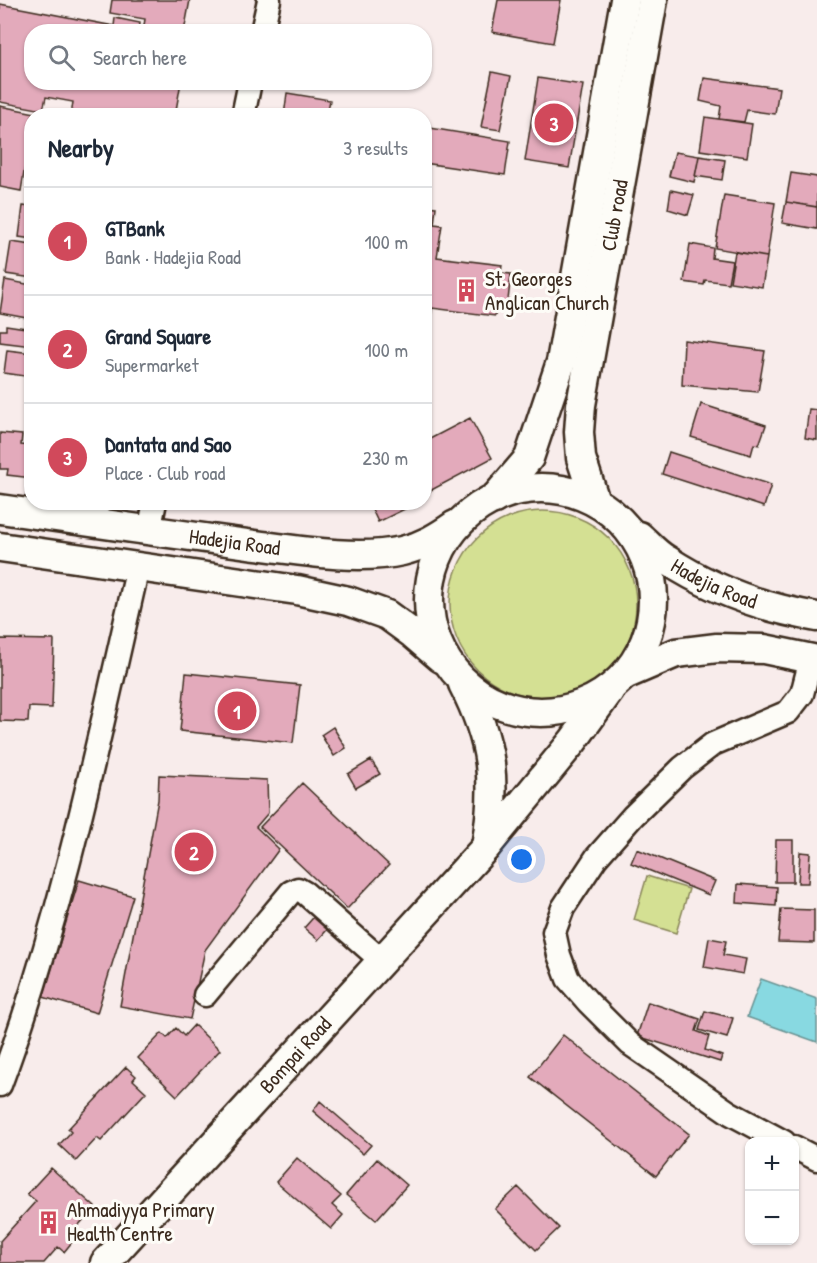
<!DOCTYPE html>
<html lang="en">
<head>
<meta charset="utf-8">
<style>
  :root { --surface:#fff; --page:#f6f6f7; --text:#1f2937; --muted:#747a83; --line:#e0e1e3; --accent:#d1495b }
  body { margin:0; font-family:"Patrick Hand",sans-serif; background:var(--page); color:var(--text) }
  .controls { position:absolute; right:18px; bottom:18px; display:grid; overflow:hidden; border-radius:12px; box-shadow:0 2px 4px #0004 }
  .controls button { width:54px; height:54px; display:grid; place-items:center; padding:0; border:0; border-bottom:2px solid var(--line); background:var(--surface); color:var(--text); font:30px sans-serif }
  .you { position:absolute; left:522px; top:860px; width:21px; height:21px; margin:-15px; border:4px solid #fff; border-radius:50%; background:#1a73e8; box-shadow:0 0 0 9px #1a73e833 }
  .badge { display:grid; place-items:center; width:39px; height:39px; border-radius:50%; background:var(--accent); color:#fff; font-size:20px; font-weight:700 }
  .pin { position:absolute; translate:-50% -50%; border:3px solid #fff; box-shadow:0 2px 6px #0006 }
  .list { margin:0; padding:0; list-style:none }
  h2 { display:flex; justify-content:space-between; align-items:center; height:78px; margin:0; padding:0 24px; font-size:26px }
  h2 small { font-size:20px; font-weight:400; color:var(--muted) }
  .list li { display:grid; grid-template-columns:39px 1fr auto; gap:18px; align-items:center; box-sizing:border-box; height:108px; padding:0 24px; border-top:2px solid var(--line) }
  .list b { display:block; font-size:22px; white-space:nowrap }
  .list p { margin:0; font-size:20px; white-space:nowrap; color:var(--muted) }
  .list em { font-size:20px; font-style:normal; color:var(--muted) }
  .icon { flex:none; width:33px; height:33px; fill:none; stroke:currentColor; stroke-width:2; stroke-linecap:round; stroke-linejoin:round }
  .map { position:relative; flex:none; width:817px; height:1263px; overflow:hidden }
  .search { position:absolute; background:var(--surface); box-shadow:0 2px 4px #0004; left:24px; top:24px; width:408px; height:66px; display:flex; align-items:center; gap:15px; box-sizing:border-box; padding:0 21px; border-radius:24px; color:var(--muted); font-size:22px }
  .panel { position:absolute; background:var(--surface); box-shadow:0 2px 4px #0004; left:24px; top:108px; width:408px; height:402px; border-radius:24px }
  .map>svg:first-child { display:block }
  .green { fill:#d4e093; stroke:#888558; stroke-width:1.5 }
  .water { fill:#88d9e1; stroke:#699393; stroke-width:1.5 }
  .building { fill:#e3aabb; stroke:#3b2a1e; stroke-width:1.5 }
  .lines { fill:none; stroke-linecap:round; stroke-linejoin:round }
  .minor-casing { stroke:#3b2a1e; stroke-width:27 }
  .major-casing { stroke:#3b2a1e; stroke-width:33 }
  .minor { stroke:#fdfcf7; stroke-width:22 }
  .major { stroke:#fdfcf7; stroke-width:28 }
  .labels { text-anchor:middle; stroke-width:6; stroke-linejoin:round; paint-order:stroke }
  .street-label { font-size:21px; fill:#3b2a1e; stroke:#fdfcf7 }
  .poi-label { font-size:21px; fill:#3b2a1e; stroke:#fdfcf7; text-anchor:start }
</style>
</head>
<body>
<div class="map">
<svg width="817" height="1263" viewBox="0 0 817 1263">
  <rect width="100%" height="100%" fill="#f8eceb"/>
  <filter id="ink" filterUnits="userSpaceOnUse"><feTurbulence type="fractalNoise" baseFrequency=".0167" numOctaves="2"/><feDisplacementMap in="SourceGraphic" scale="12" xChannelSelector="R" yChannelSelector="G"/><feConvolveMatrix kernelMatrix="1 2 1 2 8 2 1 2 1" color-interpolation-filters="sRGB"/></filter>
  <g filter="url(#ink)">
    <path class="green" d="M450 604a93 93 0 1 1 186 0a93 93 0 1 1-186 0Z
      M 647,876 L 689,889 L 676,933 L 634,920 Z"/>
    <path class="water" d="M 761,979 L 817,999 L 817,1042 L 747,1017 Z"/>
    <path class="building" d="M 112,0 L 190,0 L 184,32 L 143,32 L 145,19 L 110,13 Z
      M 498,0 L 561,0 L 553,43 L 492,32 Z
      M 0,4 L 114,26 L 115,18 L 140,23 L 139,32 L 32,32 L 32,82 L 181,82 L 175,116 L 160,113 L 160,116 L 71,116 L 73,102 L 46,97 L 43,110 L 0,102 Z
      M 492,72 L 511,76 L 500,130 L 481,127 Z
      M 538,78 L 583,85 L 569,168 L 525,161 Z
      M 704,78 L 779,88 L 775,114 L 747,110 L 744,122 L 719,119 L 721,106 L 700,101 Z
      M 287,93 L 330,100 L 327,116 L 284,116 Z
      M 0,106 L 50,116 L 32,116 L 32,155 L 27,154 L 21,191 L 0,187 Z
      M 336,110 L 373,116 L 335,116 Z
      M 705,117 L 752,124 L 747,157 L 700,150 Z
      M 424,127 L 510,141 L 505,175 L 424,163 Z
      M 675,152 L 699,156 L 694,182 L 669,176 Z
      M 699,156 L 725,160 L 722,180 L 695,176 Z
      M 32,163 L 32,194 L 27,194 Z
      M 791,173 L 817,177 L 817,207 L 786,202 Z
      M 671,190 L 694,195 L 688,215 L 668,209 Z
      M 724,195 L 775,203 L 767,257 L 715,248 Z
      M 786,202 L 817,207 L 817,229 L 782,223 Z
      M 23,206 L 32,207 L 32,239 L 19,237 Z
      M 424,206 L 436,207 L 434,224 L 442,225 L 437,257 L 502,265 L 501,273 L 511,274 L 507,309 L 496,308 L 495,316 L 432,308 L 426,359 Z
      M 11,242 L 32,245 L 32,278 L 6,274 Z
      M 690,244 L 713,248 L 712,258 L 732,261 L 728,283 L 705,280 L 704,285 L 684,282 Z
      M 735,252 L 767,257 L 762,287 L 730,282 Z
      M 5,280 L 32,285 L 32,319 L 0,313 Z
      M 6,325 L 32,329 L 32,346 L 0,342 L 0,330 L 6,330 Z
      M 684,340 L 765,351 L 758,392 L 682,385 Z
      M 7,350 L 32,353 L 32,377 L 4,373 Z
      M 701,404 L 766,425 L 759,445 L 754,444 L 751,455 L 691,437 Z
      M 809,409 L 817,410 L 817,440 L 805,438 Z
      M 470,418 L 492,458 L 424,494 L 424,442 Z
      M 0,433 L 22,435 L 21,445 L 32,446 L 32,478 L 7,475 L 8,469 L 0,469 Z
      M 669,452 L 771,485 L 764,507 L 662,474 Z
      M 375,502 L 409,502 L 411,506 L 378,522 L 370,505 Z
      M 0,639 L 54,640 L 52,708 L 29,707 L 28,722 L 0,721 Z
      M 186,673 L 300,685 L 293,743 L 180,731 Z
      M 333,727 L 346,748 L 334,756 L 321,735 Z
      M 371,760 L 380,774 L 356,788 L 348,774 Z
      M 159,775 L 267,780 L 268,813 L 256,827 L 279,849 L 205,950 L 190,1019 L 120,1006 L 158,800 Z
      M 302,783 L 389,865 L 347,909 L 260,827 Z
      M 776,840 L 793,840 L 793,882 L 775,882 Z
      M 637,849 L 715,881 L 709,895 L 631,863 Z
      M 800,852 L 810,853 L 808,883 L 798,883 Z
      M 79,880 L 133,896 L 97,1013 L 43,997 Z
      M 738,884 L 777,887 L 776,906 L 737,903 Z
      M 781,909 L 814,910 L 814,943 L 778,942 Z
      M 320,910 L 334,922 L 318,940 L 304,928 Z
      M 709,938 L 726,941 L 723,955 L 746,959 L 743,974 L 704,967 Z
      M 648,1002 L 700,1019 L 696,1031 L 709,1036 L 705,1050 L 722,1056 L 720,1062 L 637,1036 Z
      M 705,1011 L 733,1018 L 727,1038 L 699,1030 Z
      M 194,1025 L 220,1050 L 177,1096 L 138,1058 L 162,1033 L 167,1038 L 176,1028 L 184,1036 Z
      M 563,1035 L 689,1134 L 656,1176 L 530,1077 Z
      M 126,1067 L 136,1076 L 133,1080 L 146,1092 L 101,1141 L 97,1138 L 76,1161 L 59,1145 L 71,1132 L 68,1129 Z
      M 320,1101 L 371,1145 L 363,1154 L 313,1111 Z
      M 297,1158 L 341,1196 L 332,1205 L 343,1215 L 331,1229 L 276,1182 Z
      M 377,1159 L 407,1185 L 376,1220 L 346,1195 Z
      M 51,1168 L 95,1207 L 67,1238 L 72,1242 L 64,1252 L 58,1247 L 44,1263 L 0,1263 L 0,1241 L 36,1201 L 27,1194 Z
      M 518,1187 L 559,1228 L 536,1250 L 495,1209 Z"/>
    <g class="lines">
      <defs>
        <path id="minor" d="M 262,32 L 269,0
          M 243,116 L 250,82
          M 149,531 L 155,502
          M 205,995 L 291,892 L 298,889 L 305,893 L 381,960
          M 0,1085 C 62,918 98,741 138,567
          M 784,1142 L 730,1113 L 630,1044 L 588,1002 L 568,979 L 559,955 L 554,932 L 563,908 L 596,858 L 633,816 L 682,768 L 713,744 L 788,712 L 802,694 L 811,659
          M 794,1147 L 817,1159"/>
        <g id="major">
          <circle cx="541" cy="600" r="112"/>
          <path d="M 494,499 L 529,458 L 561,362 L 625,0"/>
          <path id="s1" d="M 595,501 L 581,458 L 579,432 L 581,405 L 653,0"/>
          <path id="s2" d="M 0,509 C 83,521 165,533 248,544 C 295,550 357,561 402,551 C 423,546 438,537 455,525"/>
          <path id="s3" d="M 639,536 C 648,544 656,554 667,560 C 711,589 764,608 817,617"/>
          <path d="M 0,547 L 297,590 L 348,601 L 387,615 L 413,634 L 441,658"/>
          <path d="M 627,674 L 676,653 L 717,648 L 764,649 L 817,660"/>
          <path d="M 463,684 C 493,742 497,783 486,847"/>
          <path id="s4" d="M 105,1263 L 486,847 L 573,741 L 610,690"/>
        </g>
      </defs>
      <use href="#minor" class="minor-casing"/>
      <use href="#major" class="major-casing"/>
      <use href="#minor" class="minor"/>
      <use href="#major" class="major"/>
    </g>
  </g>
  <defs>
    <symbol id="building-bare" viewBox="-9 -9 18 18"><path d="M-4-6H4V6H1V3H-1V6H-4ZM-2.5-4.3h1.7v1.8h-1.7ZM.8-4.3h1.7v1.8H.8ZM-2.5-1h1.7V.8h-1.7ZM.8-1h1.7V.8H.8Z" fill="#d1495b" stroke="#fdfcf7" stroke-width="2.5" paint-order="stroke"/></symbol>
  </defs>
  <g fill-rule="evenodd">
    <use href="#building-bare" x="450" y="274" width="33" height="33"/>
    <use href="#building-bare" x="32" y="1206" width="33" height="33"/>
  </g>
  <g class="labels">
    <g class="street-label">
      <text dy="7" stroke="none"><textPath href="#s1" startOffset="291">Club road</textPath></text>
      <text dy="7" stroke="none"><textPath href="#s2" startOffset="237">Hadejia Road</textPath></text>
      <text dy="7" stroke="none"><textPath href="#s3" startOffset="90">Hadejia Road</textPath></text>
      <text dy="7" stroke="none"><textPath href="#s4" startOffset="282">Bompai Road</textPath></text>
    </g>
    <g class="poi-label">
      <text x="485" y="286">St. Georges<tspan x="485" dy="24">Anglican Church</tspan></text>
      <text x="67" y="1217">Ahmadiyya Primary<tspan x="67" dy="24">Health Centre</tspan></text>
    </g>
  </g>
</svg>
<div class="controls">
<button>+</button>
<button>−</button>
</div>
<div class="you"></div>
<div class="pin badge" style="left:237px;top:711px">1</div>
<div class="pin badge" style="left:194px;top:852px">2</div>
<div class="pin badge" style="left:554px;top:123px">3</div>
<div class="search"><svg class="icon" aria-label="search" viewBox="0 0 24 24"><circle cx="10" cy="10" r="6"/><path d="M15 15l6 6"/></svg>Search here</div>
<section class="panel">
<h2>Nearby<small>3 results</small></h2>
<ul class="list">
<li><span class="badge">1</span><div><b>GTBank</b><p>Bank · Hadejia Road</p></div><em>100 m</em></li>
<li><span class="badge">2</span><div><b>Grand Square</b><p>Supermarket</p></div><em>100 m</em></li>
<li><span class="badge">3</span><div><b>Dantata and Sao</b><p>Place · Club road</p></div><em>230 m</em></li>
</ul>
</section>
</div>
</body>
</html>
